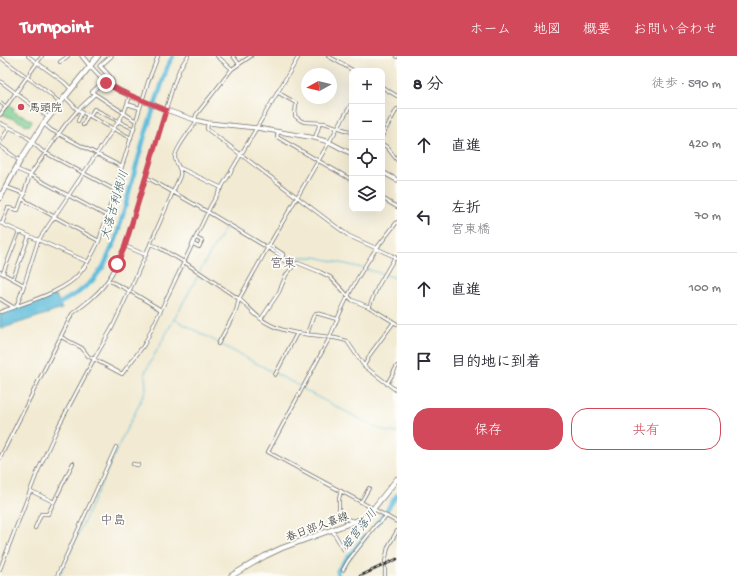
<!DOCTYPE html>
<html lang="ja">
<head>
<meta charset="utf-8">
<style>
  :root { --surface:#fff; --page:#f2f2f3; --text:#2b2b33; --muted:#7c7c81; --line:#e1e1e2; --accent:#d1495b }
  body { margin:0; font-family:"Gochi Hand","Klee One",sans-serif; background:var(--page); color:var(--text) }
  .controls { position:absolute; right:12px; top:12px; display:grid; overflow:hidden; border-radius:8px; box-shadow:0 4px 16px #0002 }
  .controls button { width:36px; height:36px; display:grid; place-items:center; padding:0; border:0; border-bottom:1px solid var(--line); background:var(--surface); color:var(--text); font:20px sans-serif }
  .compass { position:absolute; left:301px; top:12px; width:36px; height:36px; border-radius:50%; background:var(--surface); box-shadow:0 4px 16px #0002; rotate:262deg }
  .stop { position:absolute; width:12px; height:12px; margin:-9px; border:3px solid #d1495b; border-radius:50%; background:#fff }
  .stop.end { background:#d1495b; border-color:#fff; box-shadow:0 1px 4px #0008 }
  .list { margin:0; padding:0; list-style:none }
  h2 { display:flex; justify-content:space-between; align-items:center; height:52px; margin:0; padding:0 16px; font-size:17px }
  h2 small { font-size:13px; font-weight:400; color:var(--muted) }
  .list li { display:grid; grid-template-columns:26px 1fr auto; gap:12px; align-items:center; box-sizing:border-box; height:72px; padding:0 16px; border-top:1px solid var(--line) }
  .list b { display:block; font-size:15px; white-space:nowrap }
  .list p { margin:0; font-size:13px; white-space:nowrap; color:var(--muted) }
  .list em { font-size:13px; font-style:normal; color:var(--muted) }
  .actions { display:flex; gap:8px; padding:12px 16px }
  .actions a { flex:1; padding:9px 0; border:1px solid var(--accent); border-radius:16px; text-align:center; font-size:14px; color:var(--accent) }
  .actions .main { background:var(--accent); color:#fff }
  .icon { flex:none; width:22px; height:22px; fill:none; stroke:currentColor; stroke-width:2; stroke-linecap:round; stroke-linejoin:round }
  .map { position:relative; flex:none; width:397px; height:520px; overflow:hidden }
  header { display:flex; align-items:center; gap:24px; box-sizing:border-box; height:56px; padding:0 20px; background:var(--accent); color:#fff }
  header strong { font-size:19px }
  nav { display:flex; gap:22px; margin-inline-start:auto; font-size:14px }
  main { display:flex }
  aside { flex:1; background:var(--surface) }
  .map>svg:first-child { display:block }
  .green { fill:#76cb8e; stroke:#507b5c }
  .water { fill:#5bbbda; stroke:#437382 }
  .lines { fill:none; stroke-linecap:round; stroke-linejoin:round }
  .stream { stroke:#5bbbda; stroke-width:1 }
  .river { stroke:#5bbbda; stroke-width:4.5 }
  .minor-casing { stroke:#716e65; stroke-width:4 }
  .tertiary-casing { stroke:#716e65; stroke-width:5 }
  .primary-casing { stroke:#716e65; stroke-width:6 }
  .trunk-casing { stroke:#716e65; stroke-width:6 }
  .minor { stroke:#fff; stroke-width:2.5 }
  .tertiary { stroke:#fff; stroke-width:3.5 }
  .primary { stroke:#fff; stroke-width:4.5 }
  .trunk { stroke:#fff; stroke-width:4.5 }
  .rail-casing { stroke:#2b2b2b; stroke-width:2.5 }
  .rail { stroke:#fdfcf7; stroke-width:1; stroke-dasharray:3; stroke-linecap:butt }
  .route { stroke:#d1495b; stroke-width:5 }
  .poi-dot { fill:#d1495b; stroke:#fdfcf7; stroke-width:1.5 }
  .labels { text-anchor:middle; stroke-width:3.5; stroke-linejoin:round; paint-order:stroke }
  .poi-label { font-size:11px; fill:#2b2b2b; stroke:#fdfcf7; text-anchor:start }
  .street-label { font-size:11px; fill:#2b2b2b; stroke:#fdfcf7 }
  .water-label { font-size:12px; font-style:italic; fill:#3c5d68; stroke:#fdfcf7 }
  .quarter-label { font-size:13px; fill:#635a68; stroke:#fdfcf7 }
</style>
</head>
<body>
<header>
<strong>Turnpoint</strong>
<nav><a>ホーム</a><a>地図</a><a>概要</a><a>お問い合わせ</a></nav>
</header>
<main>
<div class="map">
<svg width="397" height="520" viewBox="0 0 397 520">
  <rect width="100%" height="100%" fill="#fdfcf7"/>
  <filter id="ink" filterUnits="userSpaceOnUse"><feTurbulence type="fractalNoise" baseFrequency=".025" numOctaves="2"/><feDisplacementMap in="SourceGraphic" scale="8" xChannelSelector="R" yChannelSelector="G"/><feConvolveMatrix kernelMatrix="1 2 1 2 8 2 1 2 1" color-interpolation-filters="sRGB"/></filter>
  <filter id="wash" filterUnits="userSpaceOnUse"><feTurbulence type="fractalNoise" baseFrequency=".012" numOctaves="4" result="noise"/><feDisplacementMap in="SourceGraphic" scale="16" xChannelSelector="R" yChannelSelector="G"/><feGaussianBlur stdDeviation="0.9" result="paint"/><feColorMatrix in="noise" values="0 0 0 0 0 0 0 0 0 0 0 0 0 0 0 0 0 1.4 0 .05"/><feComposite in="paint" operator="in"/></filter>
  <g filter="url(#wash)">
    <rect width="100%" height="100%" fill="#f2ead2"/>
    <path class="green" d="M 9,48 L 14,52 L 13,55 L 21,60 L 22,59 L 32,65 L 29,70 L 2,58 Z"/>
    <path class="water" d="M 56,239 L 62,253 L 0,273 L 0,259 Z"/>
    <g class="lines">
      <path class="stream" d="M 285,200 L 287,201 L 316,201 L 362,212
        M 365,213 L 383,218
        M 200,215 L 225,172 L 230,171 L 243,178
        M 386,219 L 397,222
        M 174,263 L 217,286
        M 220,288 L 301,331 L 308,336 L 377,372 L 389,376 L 397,377
        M 386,494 L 388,488 L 393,480
        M 59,520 L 124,378 L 135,357 L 146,333 L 145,316 L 199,218
        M 384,520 L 384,515"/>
      <path class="river" d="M 55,250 L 79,236 L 92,225 L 103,211 L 116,183 L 144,82 L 168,9 L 173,0
        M 376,468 L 382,461 L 397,439
        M 337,520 L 338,514 L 341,510 L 366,480"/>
    </g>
  </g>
  <g filter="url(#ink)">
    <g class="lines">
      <defs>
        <path id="minor" d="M 28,0 L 64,26 L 71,33
          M 217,0 L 232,13
          M 233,0 L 239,8
          M 328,0 L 354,15
          M 396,0 L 397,1
          M 1,2 L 50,38 L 60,47
          M 60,6 L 68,0
          M 0,25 L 48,61
          M 104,25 L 92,36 L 136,65
          M 382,31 L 397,40
          M 277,36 L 296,47 L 296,48 L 295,60 L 300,64 L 304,66 L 324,67 L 352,76
          M 65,41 L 78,54 L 131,82
          M 0,46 L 6,51
          M 127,48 L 140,52
          M 0,59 L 42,0
          M 90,60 L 94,53 L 134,73
          M 195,64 L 196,59 L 232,13 L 251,0
          M 78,65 L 82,56
          M 0,67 L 21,77 L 32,85 L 33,87 L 42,95 L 115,134
          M 208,67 L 207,73 L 330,166 L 349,180 L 391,199 L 397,203
          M 44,68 L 51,74 L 122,111
          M 83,69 L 88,59
          M 278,76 L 277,81 L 352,124
          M 382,80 L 397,53
          M 315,82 L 320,67
          M 0,86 L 9,72
          M 382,88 L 387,91 L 397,104
          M 0,90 L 20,105
          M 180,112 L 222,132
          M 16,113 L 30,119 L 107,160
          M 146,121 L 208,156 L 283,201
          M 6,131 L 25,138 L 22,143 L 99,185
          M 24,137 L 30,119 L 65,69 L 78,54 L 95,38
          M 382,142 L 397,151
          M 397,166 C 390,175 383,184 376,193 C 357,220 342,250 330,281 L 268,396 L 361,446 L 397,466
          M 0,167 L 88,206
          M 2,168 L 8,152 L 18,154 L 22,143
          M 150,188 L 158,191 L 184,206 L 239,243 C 249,251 256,261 267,267 C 286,278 308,278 329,281 C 335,282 341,283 347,285 L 364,310 L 397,335
          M 193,188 L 199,191 L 202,185 L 196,182
          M 269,189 L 283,198 L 282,204 L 295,208 L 298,207 L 320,216 L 330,221 L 352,244 L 369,251 L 397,268
          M 125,190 L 146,199
          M 0,216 L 24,229 L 38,185 L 124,57 L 130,40
          M 3,217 L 19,176
          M 13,223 L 29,180
          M 108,224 L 130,235 L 161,254
          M 0,243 L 13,251
          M 17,249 L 24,229
          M 369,251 L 378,230 L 395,201
          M 0,256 C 22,248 57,238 74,223 C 85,213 93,198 99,185 L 148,26 L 158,0
          M 261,263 L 279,236 L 286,219 L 295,208
          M 307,278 L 313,261 L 316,257 L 337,263
          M 61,281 L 82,292 L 88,300 L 122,318 L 144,289 L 184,206 L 210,151 L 299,0
          M 218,288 L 236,255 L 239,243 L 268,191 L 352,47
          M 364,310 L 371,297 L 394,266
          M 275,319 L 297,277
          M 387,328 L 397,310
          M 0,402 L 72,258 C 79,252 87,247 94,240 C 109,227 117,209 125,190 L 174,27 L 180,12 L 188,0
          M 133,408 L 138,409
          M 31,435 L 54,446
          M 341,435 L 339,443 L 339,461 L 354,465
          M 361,446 L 369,432
          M 35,472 L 41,458 L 48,458 L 73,407
          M 332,474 L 344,494
          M 0,513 L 37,417 L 57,373 L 94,303 L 112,272 L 135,223 L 180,120 C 182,112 176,109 175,102 C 174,94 192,72 197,65
          M 343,514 L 348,505 L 376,469 L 387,460
          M 57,520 L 116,391
          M 385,520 L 385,506 L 388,491 L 397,475"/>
        <path id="tertiary" d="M 82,0 L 90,10 L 104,25 L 113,31 L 130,40 L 166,54 L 195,64 L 208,67 L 257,72 L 315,82 L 329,86 L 352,98
          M 111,0 L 100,10 C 105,16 114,23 113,31
          M 382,116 L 397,124"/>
        <path id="primary" d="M 231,520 L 265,500 L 282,492 L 364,462 L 369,458 L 397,423"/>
        <path id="trunk" d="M 0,142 L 20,105 L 44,67 L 98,0"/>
      </defs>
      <use href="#minor" class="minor-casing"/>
      <use href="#tertiary" class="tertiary-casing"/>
      <use href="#primary" class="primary-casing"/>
      <use href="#trunk" class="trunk-casing"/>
      <use href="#minor" class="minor"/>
      <use href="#tertiary" class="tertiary"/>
      <use href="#primary" class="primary"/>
      <use href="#trunk" class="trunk"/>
      <defs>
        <path id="rail" d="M 360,520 L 397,503"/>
      </defs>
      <use href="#rail" class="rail-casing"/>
      <use href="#rail" class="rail"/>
    </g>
  </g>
  <g class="lines" filter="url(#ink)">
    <path class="route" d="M 106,27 L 120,35 L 166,54 L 125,190 L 117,208"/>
  </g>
  <circle class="poi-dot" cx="21" cy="51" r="4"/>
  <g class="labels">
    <g class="poi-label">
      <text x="29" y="55">馬頭院</text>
    </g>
    <g class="street-label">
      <text transform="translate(317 470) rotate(-20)" y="4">春日部久喜線</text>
    </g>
    <g class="water-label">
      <text transform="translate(114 149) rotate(-74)" y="4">大落古利根川</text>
      <text transform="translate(359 473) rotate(-51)" y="4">姫宮落川</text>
    </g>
    <g class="quarter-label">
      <text x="283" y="211">宮東</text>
      <text x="113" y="468">中島</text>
    </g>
  </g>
</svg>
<div class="controls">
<button>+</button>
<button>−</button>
<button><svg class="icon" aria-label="locate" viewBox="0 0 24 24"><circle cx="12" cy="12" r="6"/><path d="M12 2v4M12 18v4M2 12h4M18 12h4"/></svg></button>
<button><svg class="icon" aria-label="layers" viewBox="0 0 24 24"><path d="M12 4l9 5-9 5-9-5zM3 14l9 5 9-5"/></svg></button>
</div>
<svg class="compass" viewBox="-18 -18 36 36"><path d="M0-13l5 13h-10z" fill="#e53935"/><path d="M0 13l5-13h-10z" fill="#7c7c81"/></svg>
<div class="stop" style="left:117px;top:208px"></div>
<div class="stop end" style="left:106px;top:27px"></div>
</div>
<aside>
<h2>8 分<small>徒歩 · 590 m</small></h2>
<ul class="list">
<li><svg class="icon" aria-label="ahead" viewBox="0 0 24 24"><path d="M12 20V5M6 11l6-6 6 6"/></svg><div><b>直進</b></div><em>420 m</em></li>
<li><svg class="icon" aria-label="left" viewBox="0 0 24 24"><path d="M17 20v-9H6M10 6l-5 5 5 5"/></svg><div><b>左折</b><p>宮東橋</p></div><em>70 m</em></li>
<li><svg class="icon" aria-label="ahead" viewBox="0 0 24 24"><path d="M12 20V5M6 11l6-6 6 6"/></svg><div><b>直進</b></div><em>100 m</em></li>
<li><svg class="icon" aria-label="arrive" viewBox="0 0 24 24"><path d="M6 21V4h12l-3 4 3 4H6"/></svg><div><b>目的地に到着</b></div></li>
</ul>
<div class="actions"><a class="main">保存</a><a>共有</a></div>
</aside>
</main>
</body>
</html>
